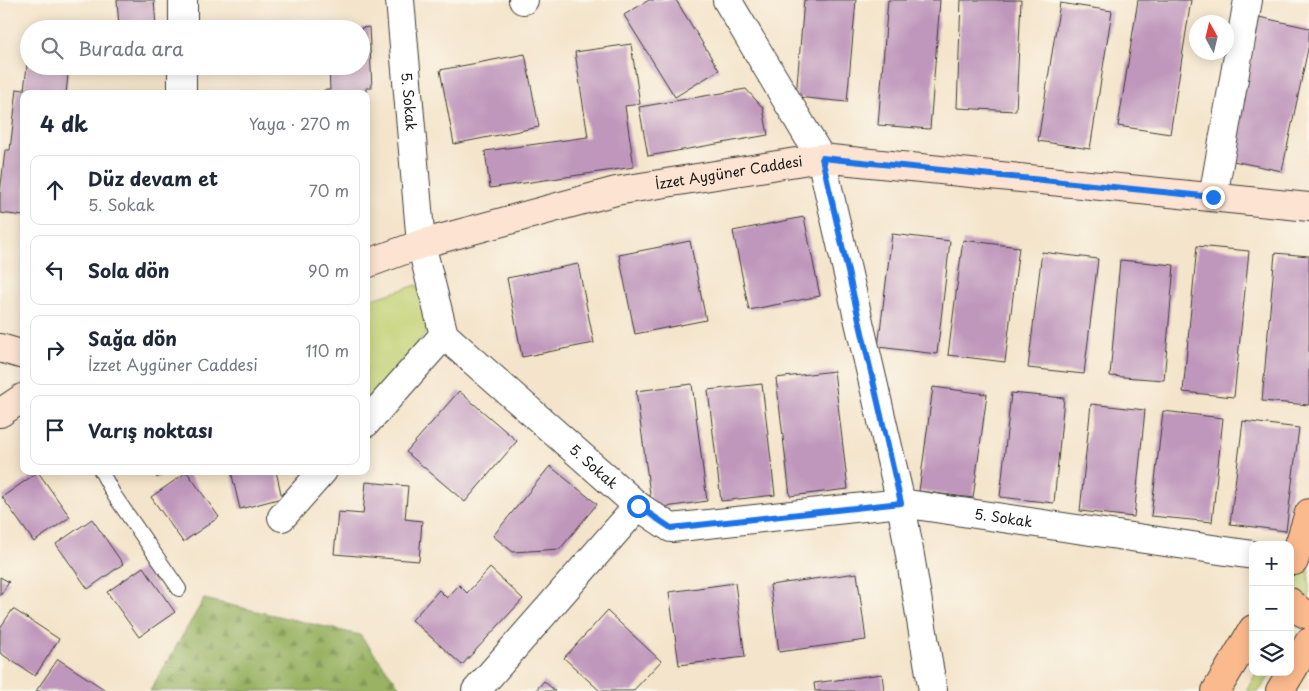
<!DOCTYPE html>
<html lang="tr">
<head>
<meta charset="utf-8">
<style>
  :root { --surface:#fff; --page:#f2f2f3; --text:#1f2937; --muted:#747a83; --line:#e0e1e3 }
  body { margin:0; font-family:"Playpen Sans",sans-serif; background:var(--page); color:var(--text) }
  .controls { position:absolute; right:15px; bottom:15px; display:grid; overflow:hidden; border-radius:10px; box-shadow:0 2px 12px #0003 }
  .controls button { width:45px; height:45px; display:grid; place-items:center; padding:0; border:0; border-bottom:1px solid var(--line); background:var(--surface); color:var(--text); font:25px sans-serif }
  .compass { position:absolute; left:1189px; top:15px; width:45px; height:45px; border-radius:50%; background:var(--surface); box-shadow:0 2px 12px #0003; rotate:352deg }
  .stop { position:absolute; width:15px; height:15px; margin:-11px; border:4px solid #1a73e8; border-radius:50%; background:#fff }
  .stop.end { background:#1a73e8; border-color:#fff; box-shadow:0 1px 5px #0008 }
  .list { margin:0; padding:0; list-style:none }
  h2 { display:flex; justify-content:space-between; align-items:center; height:65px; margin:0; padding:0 20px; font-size:21px }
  h2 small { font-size:16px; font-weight:400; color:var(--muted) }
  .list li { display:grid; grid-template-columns:32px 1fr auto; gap:15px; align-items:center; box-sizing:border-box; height:70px; margin:0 10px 10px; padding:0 10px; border:1px solid var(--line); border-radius:10px }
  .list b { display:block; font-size:19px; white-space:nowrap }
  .list p { margin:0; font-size:16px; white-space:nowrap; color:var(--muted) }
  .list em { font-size:16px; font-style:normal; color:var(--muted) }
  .icon { flex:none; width:28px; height:28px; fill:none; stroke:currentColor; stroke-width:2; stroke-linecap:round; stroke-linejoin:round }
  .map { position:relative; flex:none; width:1309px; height:691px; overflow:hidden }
  .search { position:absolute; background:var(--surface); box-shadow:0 2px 12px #0003; left:20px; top:20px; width:350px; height:55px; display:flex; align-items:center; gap:12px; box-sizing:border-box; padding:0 18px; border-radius:28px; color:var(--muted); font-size:19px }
  .panel { position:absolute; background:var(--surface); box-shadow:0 2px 12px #0003; left:20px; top:90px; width:350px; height:385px; border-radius:10px }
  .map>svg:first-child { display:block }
  .grass { fill:url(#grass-tufts); stroke:#6f7647 }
  .forest { fill:url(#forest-firs); stroke:#5a6740 }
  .park { fill:#c2d072; stroke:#6f7647 }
  .building { fill:#bf97bc }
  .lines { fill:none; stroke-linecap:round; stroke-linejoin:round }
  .lane-casing { stroke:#3c3a36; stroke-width:16 }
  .street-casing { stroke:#3c3a36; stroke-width:30 }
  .secondary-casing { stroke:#3c3a36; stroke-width:30 }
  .primary-casing { stroke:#3c3a36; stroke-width:30 }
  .lane { stroke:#fff; stroke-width:14 }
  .street { stroke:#fff; stroke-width:28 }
  .secondary { stroke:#fde3d1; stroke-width:28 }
  .primary { stroke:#fbba8d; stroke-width:28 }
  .route { stroke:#1a73e8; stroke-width:6 }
  .labels { text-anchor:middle; stroke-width:4; stroke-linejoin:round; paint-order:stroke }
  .street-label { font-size:14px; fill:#1c1c1c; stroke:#fbf7ec }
</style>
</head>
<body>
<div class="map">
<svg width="1309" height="691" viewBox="0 0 1309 691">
  <defs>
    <pattern id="grass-tufts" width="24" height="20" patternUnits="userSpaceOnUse" patternTransform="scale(1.25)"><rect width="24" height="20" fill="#c2d072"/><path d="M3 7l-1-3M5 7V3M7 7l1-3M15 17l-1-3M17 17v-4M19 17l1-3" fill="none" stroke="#a6b262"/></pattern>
    <pattern id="forest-firs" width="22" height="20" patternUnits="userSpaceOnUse" patternTransform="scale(1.25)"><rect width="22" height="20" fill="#99b264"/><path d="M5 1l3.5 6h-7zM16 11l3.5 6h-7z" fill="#839856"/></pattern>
  </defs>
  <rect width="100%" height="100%" fill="#fbf7ec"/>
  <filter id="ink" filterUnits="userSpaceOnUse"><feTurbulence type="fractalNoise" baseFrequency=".02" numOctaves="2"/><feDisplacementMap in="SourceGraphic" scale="10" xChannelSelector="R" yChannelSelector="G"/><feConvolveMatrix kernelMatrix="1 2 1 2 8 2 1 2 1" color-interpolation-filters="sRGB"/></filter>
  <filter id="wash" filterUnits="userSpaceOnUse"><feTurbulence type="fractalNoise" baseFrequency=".0096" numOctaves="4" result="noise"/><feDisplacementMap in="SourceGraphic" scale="20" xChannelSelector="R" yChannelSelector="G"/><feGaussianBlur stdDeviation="1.12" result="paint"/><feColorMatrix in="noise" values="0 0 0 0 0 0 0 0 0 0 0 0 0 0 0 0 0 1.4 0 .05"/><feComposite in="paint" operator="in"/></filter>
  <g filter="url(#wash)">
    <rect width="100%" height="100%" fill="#f4e4cb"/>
    <path class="grass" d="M 1309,564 L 1309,602 C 1306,599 1302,596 1299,593 C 1292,582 1300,570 1309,564 Z
      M 1257,672 L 1273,672 L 1259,691 L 1246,691 Z"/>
    <path class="forest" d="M 204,599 L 360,635 L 403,691 L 150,691 Z"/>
    <path class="park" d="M 417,285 L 431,327 L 366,405 L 366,301 Z"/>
    <g id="blocks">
      <path class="building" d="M 117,0 L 154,0 L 156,26 L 119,28 Z
        M 649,0 L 676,0 L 719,70 L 675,97 L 624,15 Z
        M 804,0 L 856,0 L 847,102 L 796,97 Z
        M 888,0 L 940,0 L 930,129 L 878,125 Z
        M 961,0 L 1021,0 L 1016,111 L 957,108 Z
        M 1138,0 L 1191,0 L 1170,134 L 1118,126 Z
        M 1060,3 L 1112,11 L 1090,149 L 1038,141 Z
        M 1259,17 L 1309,28 L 1309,44 L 1282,171 L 1228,160 Z
        M 369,27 L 372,88 L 366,88 L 366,94 L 324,94 L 324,90 L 330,90 L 329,66 L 361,66 L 361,28 Z
        M 631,44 L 640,104 L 625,106 L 634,167 L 490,188 L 485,151 L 588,137 L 575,52 Z
        M 525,54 L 539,127 L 454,144 L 440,70 Z
        M 28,58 L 29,58 L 29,66 L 69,66 L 66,94 L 24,94 L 24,216 L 0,213 L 0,194 L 5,150 L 10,150 L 17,89 L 24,90 Z
        M 746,89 L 763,108 L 768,135 L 648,156 L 639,107 Z
        M 804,217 L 820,296 L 749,310 L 733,231 Z
        M 892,234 L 950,241 L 937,354 L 878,347 Z
        M 963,240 L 1019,247 L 1005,362 L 948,355 Z
        M 690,241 L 706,320 L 635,334 L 619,255 Z
        M 1197,246 L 1249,251 L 1234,397 L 1183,392 Z
        M 1042,252 L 1098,259 L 1084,374 L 1028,368 Z
        M 1275,253 L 1309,256 L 1309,405 L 1262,401 Z
        M 1120,260 L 1174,265 L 1164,380 L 1110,376 Z
        M 578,264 L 594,343 L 522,357 L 507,278 Z
        M 834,371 L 848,489 L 790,496 L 776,378 Z
        M 692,384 L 707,501 L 652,509 L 636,391 Z
        M 762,384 L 775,495 L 721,501 L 708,390 Z
        M 933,387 L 987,394 L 973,498 L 919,491 Z
        M 459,391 L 517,441 L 465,502 L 406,452 Z
        M 1011,393 L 1064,398 L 1054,503 L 1000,497 Z
        M 1091,404 L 1145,410 L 1134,517 L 1080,511 Z
        M 1163,411 L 1223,418 L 1212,522 L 1151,516 Z
        M 1243,421 L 1299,428 L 1286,531 L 1230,524 Z
        M 550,466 L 597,504 L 560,549 L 513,552 L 493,536 Z
        M 152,471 L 166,471 L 157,478 Z
        M 231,471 L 276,471 L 282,498 L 240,509 Z
        M 38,472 L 70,517 L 34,542 L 2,497 Z
        M 187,472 L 219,517 L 183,542 L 151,497 Z
        M 366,482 L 408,486 L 405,519 L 422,521 L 419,561 L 334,554 L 338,512 L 363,514 Z
        M 92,519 L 123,564 L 88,589 L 56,544 Z
        M 143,567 L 175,612 L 139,637 L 107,592 Z
        M 490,568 L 523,599 L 462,665 L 412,620 L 439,590 L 447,598 L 459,585 L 467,593 Z
        M 857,573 L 866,640 L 779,652 L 770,585 Z
        M 0,577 L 9,582 L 0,596 Z
        M 735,583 L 745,657 L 679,665 L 669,592 Z
        M 13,609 L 59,639 L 35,676 L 0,653 L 0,628 Z
        M 607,611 L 661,661 L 633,691 L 600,691 L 564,658 Z
        M 58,659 L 104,689 L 103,691 L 36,691 Z
        M 882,674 L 884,691 L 815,691 L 814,683 Z
        M 544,681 L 555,691 L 535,691 Z"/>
    </g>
  </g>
  <g filter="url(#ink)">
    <use href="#blocks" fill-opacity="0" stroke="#3c3a36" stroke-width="1"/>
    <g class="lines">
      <defs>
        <path id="lane" d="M 101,471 L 114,495 L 179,589"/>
        <g id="street">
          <path id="s1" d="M 400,0 L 421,244 L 444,335 L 638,506 L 671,528 L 901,503 L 1253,555"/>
          <path d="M 523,0 L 524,0"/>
          <path d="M 727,0 L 821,158 L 901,503 L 933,691"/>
          <path d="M 183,29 L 183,0"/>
          <path d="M 182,94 L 182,66"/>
          <path d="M 1213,197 L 1248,0"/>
          <path d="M 366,423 L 444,335"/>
          <path d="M 282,517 L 323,471"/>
          <path d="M 476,691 L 638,506"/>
        </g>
        <g id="secondary">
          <path id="s2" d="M 366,264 L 421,244 L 616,191 L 821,158 L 1309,207"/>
          <path d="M 0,348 L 24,355"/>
          <path d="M 0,413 L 24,397"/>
        </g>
        <path id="primary" d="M 1294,561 L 1309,513
          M 1290,602 C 1296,608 1301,613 1309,615
          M 1216,691 L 1253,629
          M 1280,691 L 1309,642"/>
      </defs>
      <use href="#lane" class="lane-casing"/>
      <use href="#street" class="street-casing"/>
      <use href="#secondary" class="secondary-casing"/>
      <use href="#primary" class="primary-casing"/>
      <use href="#lane" class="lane"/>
      <use href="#street" class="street"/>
      <use href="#secondary" class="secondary"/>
      <use href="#primary" class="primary"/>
    </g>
  </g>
  <g class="lines" filter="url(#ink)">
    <path class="route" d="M 638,506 L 671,528 L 901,503 L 822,158 L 1213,197"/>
  </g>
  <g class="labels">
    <g class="street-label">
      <text dy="5" stroke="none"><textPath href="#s1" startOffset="102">5. Sokak</textPath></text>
      <text dy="5" stroke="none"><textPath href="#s2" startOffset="375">İzzet Aygüner Caddesi</textPath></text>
      <text dy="5" stroke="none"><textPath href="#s1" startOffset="538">5. Sokak</textPath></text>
      <text dy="5" stroke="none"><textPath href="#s1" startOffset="972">5. Sokak</textPath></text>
    </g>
  </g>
</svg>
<div class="controls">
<button>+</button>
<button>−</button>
<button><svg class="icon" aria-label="layers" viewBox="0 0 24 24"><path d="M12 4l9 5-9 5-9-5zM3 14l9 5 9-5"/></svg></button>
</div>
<svg class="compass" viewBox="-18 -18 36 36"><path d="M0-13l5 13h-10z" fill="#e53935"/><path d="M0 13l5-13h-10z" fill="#747a83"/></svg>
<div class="stop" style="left:638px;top:506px"></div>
<div class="stop end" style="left:1213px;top:197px"></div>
<div class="search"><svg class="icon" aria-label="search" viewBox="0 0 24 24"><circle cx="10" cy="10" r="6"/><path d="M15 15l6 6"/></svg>Burada ara</div>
<section class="panel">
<h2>4 dk<small>Yaya · 270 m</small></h2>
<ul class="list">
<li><svg class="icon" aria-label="ahead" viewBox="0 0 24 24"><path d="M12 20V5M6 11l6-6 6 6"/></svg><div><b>Düz devam et</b><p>5. Sokak</p></div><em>70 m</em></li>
<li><svg class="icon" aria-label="left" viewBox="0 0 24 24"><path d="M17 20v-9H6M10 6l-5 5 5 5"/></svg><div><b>Sola dön</b></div><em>90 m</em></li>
<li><svg class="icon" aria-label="right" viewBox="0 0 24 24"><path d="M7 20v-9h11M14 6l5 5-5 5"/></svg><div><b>Sağa dön</b><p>İzzet Aygüner Caddesi</p></div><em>110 m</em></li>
<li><svg class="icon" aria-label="arrive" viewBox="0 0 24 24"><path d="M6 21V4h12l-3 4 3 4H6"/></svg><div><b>Varış noktası</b></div></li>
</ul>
</section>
</div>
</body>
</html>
